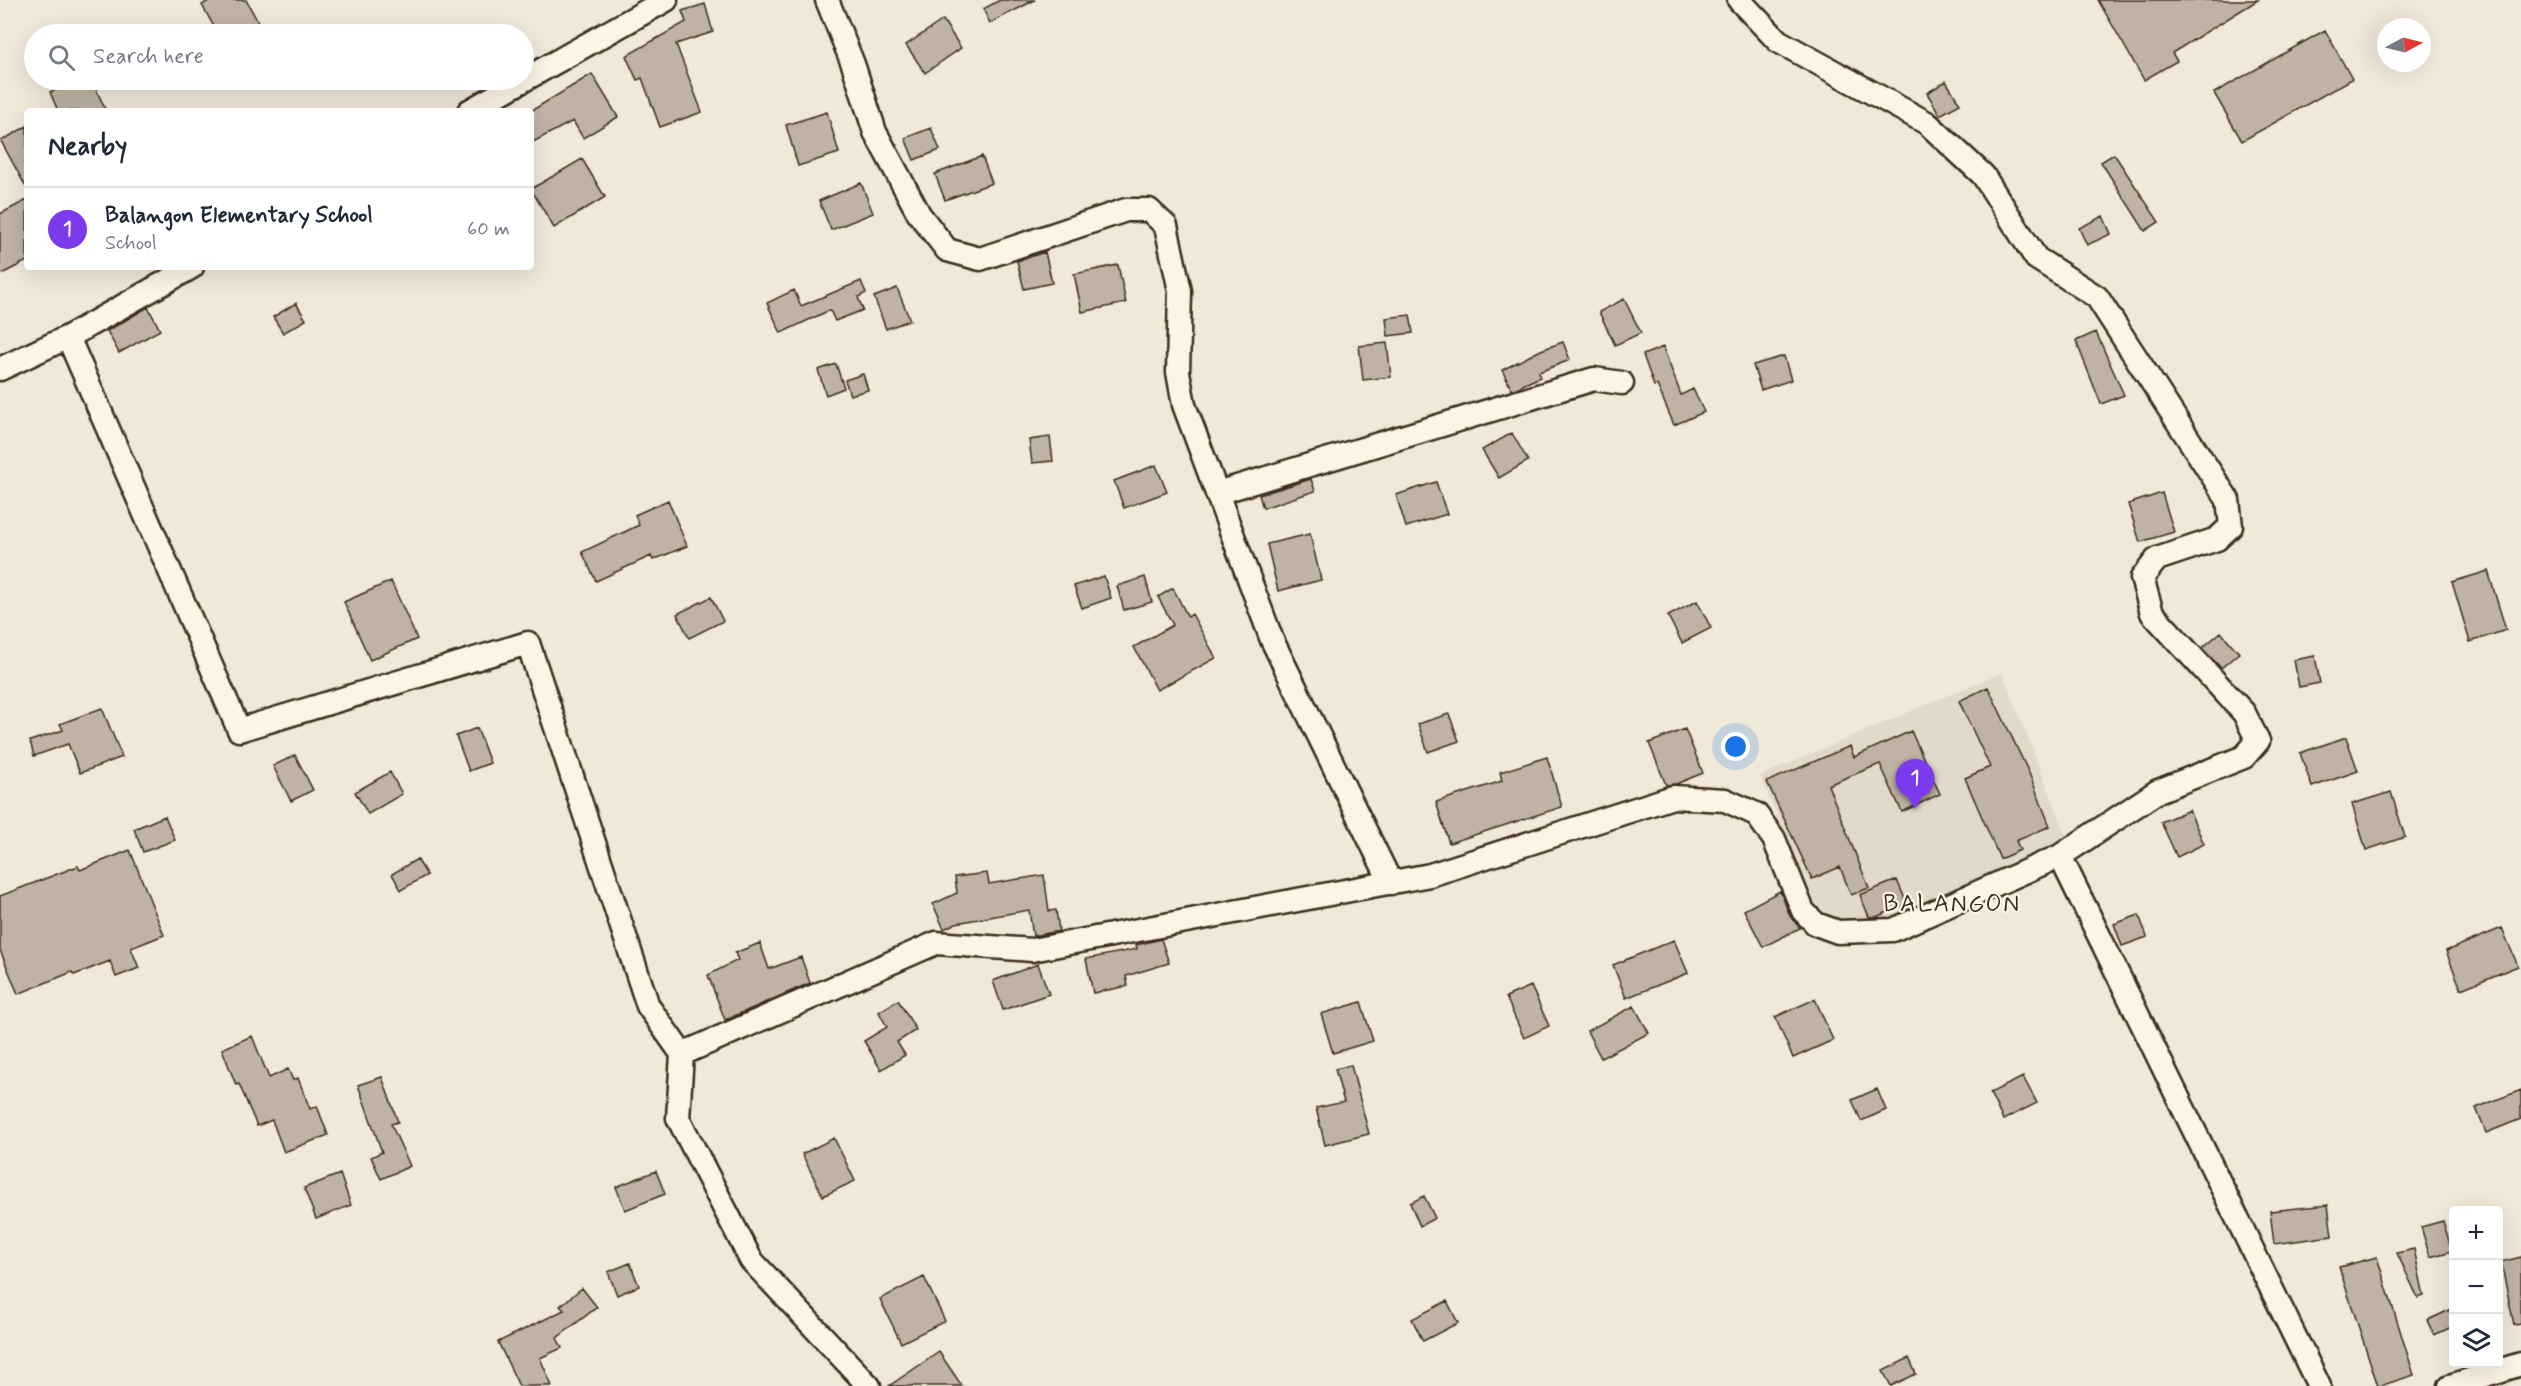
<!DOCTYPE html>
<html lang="en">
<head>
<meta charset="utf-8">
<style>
  :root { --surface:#fff; --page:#f6f6f7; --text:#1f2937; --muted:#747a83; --line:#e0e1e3; --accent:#7c3aed }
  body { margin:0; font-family:Mynerve,sans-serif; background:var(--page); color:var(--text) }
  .controls { position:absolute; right:18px; bottom:18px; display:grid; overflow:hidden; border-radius:6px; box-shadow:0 6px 24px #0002 }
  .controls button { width:54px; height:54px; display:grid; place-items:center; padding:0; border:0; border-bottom:2px solid var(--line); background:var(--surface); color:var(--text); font:30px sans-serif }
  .compass { position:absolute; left:2377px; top:18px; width:54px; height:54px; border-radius:50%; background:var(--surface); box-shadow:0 6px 24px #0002; rotate:83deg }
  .you { position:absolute; left:1736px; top:747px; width:21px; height:21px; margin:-15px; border:4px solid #fff; border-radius:50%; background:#1a73e8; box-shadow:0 0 0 9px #1a73e833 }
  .badge { display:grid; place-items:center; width:39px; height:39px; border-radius:50%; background:var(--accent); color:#fff; font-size:20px; font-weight:700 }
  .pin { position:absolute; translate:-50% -50px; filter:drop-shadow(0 2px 3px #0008) }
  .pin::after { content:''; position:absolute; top:32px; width:21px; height:18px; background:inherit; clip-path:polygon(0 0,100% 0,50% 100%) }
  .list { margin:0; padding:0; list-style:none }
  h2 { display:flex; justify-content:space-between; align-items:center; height:78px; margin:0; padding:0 24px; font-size:26px }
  h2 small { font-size:20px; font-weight:400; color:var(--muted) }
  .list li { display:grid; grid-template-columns:39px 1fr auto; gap:18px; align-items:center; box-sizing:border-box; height:84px; padding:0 24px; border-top:2px solid var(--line) }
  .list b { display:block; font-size:22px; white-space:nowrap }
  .list p { margin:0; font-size:20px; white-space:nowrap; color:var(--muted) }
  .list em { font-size:20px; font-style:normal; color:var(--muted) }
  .icon { flex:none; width:33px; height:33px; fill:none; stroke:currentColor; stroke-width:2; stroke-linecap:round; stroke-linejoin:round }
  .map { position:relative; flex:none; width:2521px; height:1386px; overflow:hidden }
  .search { position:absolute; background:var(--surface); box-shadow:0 6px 24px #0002; left:24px; top:24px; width:510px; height:66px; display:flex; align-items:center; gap:15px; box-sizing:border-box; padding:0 21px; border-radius:33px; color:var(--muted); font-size:22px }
  .panel { position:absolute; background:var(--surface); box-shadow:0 6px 24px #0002; left:24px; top:108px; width:510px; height:162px; border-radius:6px }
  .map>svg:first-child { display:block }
  .built { fill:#e1d9c9 }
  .building { fill:#beb3a4; stroke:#3b2a1e; stroke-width:1.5 }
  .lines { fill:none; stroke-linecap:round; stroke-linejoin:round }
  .minor-casing { stroke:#3b2a1e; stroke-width:27 }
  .minor { stroke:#fcf5e5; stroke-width:22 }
  .labels { text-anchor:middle; stroke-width:4.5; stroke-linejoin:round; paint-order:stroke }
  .quarter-label { font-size:24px; letter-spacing:1.5px; fill:#3b2a1e; stroke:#fcf5e5 }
</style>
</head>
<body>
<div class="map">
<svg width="2521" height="1386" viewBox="0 0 2521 1386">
  <rect width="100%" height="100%" fill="#f0e9d9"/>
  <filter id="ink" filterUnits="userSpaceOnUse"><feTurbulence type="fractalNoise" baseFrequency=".0167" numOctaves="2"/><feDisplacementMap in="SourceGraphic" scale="12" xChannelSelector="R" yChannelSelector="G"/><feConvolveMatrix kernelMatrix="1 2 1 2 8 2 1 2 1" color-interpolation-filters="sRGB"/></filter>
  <g filter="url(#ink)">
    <path class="built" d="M 2002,672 L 2069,842 L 1869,925 L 1821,919 L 1760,776 Z"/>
    <path class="building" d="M 210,0 L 246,0 L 258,22 L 235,34 L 218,34 L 202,5 Z
      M 1000,0 L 1035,0 L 990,23 L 983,9 Z
      M 2098,0 L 2258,0 L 2172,53 L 2177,61 L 2144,80 Z
      M 705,4 L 713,32 L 676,44 L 702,112 L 660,127 L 642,78 L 637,80 L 626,56 L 686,22 L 682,11 Z
      M 943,20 L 961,48 L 925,73 L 906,45 Z
      M 2325,30 L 2352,79 L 2242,141 L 2214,93 Z
      M 592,74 L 618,117 L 583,138 L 573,121 L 531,143 L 531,111 Z
      M 78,80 L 92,80 L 106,111 L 58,111 L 50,92 Z
      M 1946,81 L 1960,104 L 1940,115 L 1927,93 Z
      M 827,112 L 839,153 L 798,166 L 786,125 Z
      M 27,126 L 27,189 L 1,141 Z
      M 931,128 L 940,150 L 914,160 L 905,138 Z
      M 2114,154 L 2159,222 L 2145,231 L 2101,162 Z
      M 982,156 L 992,183 L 945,200 L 935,174 Z
      M 582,159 L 605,197 L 554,228 L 531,189 Z
      M 861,183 L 873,213 L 831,230 L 819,201 Z
      M 27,200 L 27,261 L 0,275 L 0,214 Z
      M 2103,216 L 2111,234 L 2087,245 L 2079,228 Z
      M 1045,252 L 1052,283 L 1024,289 L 1017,261 Z
      M 1118,265 L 1126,303 L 1082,312 L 1074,274 Z
      M 861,281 L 866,293 L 858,297 L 863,310 L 835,321 L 830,310 L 781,333 L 767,303 L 794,290 L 801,306 Z
      M 897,288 L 910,320 L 886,329 L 874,297 Z
      M 1624,299 L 1641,333 L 1615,345 L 1599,312 Z
      M 296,303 L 306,320 L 283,333 L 273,317 Z
      M 148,307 L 160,330 L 119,353 L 107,331 Z
      M 1410,315 L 1413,333 L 1388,336 L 1386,318 Z
      M 2096,332 L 2124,395 L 2101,404 L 2076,341 Z
      M 1563,342 L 1570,360 L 1539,372 L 1540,377 L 1512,390 L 1502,370 L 1541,350 Z
      M 1387,343 L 1391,377 L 1363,380 L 1359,346 Z
      M 1663,347 L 1681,395 L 1693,389 L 1704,412 L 1674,425 L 1657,385 L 1654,386 L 1643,355 Z
      M 1784,356 L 1791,380 L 1761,390 L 1753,365 Z
      M 836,364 L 844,388 L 826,395 L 818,370 Z
      M 863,374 L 868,390 L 850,395 L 845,380 Z
      M 1512,433 L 1528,461 L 1499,478 L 1482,450 Z
      M 1050,437 L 1053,461 L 1032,463 L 1029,440 Z
      M 1156,465 L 1167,492 L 1124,508 L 1114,481 Z
      M 1311,479 L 1315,491 L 1263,508 L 1259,495 Z
      M 1436,482 L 1447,514 L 1406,527 L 1396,495 Z
      M 2162,493 L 2174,532 L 2140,542 L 2128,504 Z
      M 668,500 L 687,546 L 653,560 L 651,556 L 596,581 L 582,552 L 639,525 L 635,515 Z
      M 1310,534 L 1321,580 L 1278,591 L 1267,544 Z
      M 2488,571 L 2506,630 L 2470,642 L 2452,582 Z
      M 1104,576 L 1111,598 L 1082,608 L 1074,586 Z
      M 1145,577 L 1152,602 L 1124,610 L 1117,586 Z
      M 391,581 L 417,639 L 370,660 L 344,602 Z
      M 1173,588 L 1188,617 L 1192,614 L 1216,658 L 1157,690 L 1134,647 L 1173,625 L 1158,597 Z
      M 711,597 L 723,621 L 689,638 L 677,614 Z
      M 1697,601 L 1711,628 L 1682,643 L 1668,616 Z
      M 2221,632 L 2239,653 L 2221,668 L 2202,648 Z
      M 2315,656 L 2320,683 L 2299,687 L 2294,660 Z
      M 1988,687 L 2029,773 L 2050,826 L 2016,841 L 2020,850 L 2000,859 L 1965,778 L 1990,767 L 1959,701 Z
      M 102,708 L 122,757 L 80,773 L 68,744 L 34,756 L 30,741 L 63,730 L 60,724 Z
      M 1449,714 L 1459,741 L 1428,752 L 1418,724 Z
      M 477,728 L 490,763 L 469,771 L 456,736 Z
      M 1685,729 L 1703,773 L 1676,784 L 1666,785 L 1649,743 Z
      M 1911,731 L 1940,794 L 1902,812 L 1880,764 L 1828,785 L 1869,888 L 1851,895 L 1840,867 L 1812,879 L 1767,782 L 1850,746 L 1854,757 Z
      M 2346,737 L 2358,771 L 2312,787 L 2300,753 Z
      M 295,755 L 313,790 L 291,801 L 273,766 Z
      M 1547,757 L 1562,807 L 1449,843 L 1436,802 L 1502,781 L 1500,772 Z
      M 390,772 L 402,794 L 368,814 L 355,792 Z
      M 2391,792 L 2405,837 L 2366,850 L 2352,804 Z
      M 2189,810 L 2204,844 L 2177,857 L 2161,822 Z
      M 165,816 L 175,840 L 143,852 L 134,829 Z
      M 130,850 L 164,935 L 131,948 L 139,968 L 116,977 L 110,961 L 74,975 L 72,972 L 18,994 L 0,950 L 0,896 L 78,866 L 80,870 Z
      M 417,859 L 427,875 L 401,890 L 392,874 Z
      M 987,873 L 989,884 L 1044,875 L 1049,911 L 1056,910 L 1059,931 L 1033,936 L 1029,910 L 956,923 L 944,929 L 933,904 L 957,893 L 955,877 Z
      M 1897,880 L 1907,904 L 1876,917 L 1869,917 L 1860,895 Z
      M 1780,891 L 1790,916 L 1800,928 L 1763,947 L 1744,910 Z
      M 2139,915 L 2147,937 L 2122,946 L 2114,924 Z
      M 2502,928 L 2518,966 L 2461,989 L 2446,951 Z
      M 1161,939 L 1169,963 L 1126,976 L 1128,986 L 1093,993 L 1086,959 L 1137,949 L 1136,945 Z
      M 1674,940 L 1688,973 L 1626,998 L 1613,965 Z
      M 760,943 L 769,969 L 801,957 L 810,983 L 725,1020 L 708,975 L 738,960 L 735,953 Z
      M 1038,964 L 1049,994 L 1003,1010 L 993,981 Z
      M 1531,986 L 1549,1026 L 1524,1038 L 1506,997 Z
      M 1815,999 L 1833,1040 L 1793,1058 L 1775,1017 Z
      M 898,1000 L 916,1030 L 897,1042 L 905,1055 L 881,1070 L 864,1041 L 887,1027 L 879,1012 Z
      M 1361,1002 L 1373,1041 L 1333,1053 L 1321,1014 Z
      M 1634,1006 L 1649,1033 L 1601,1058 L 1587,1031 Z
      M 252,1036 L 269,1078 L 288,1069 L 293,1080 L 298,1078 L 310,1109 L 317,1106 L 328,1135 L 284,1152 L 272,1120 L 257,1126 L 239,1084 L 236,1085 L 222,1049 Z
      M 1351,1065 L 1369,1134 L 1325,1145 L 1316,1108 L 1344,1102 L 1335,1069 Z
      M 382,1077 L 398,1122 L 391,1124 L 410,1166 L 381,1179 L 371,1157 L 382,1152 L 358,1085 Z
      M 2023,1077 L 2037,1103 L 2003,1120 L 1990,1093 Z
      M 1877,1089 L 1886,1110 L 1861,1121 L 1852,1100 Z
      M 2521,1090 L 2521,1119 L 2486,1133 L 2476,1108 Z
      M 834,1138 L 855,1181 L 823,1196 L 802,1154 Z
      M 656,1171 L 665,1194 L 625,1210 L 616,1187 Z
      M 340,1174 L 351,1205 L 316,1219 L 304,1188 Z
      M 1424,1196 L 1435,1218 L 1420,1226 L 1410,1203 Z
      M 2328,1205 L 2332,1236 L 2274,1244 L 2270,1211 Z
      M 2443,1221 L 2452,1251 L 2430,1257 L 2421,1227 Z
      M 2414,1249 L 2424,1296 L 2418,1298 L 2397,1253 Z
      M 2377,1257 L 2414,1375 L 2380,1386 L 2378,1386 L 2339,1267 Z
      M 2521,1257 L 2521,1324 L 2514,1325 L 2501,1262 Z
      M 630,1263 L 639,1286 L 617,1295 L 608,1272 Z
      M 924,1277 L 945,1321 L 901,1343 L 880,1299 Z
      M 582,1288 L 597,1307 L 557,1338 L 562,1348 L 540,1358 L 552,1386 L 519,1386 L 498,1342 L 564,1310 L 560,1306 Z
      M 1447,1301 L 1458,1323 L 1423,1341 L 1412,1319 Z
      M 2454,1308 L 2454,1326 L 2434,1335 L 2428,1320 Z
      M 939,1352 L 962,1386 L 889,1386 Z
      M 1909,1358 L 1916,1374 L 1891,1386 L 1883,1371 Z"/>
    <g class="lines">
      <defs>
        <path id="minor" d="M 827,0 L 853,64 L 875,132 L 919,214 L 947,250 L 980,259 L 1126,210 L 1149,210 L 1166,226 L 1180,291 L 1178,372 L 1184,405 L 1272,640 L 1391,883
          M 469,111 L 666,0
          M 68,337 L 239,730 L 528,643 L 648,1006 L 682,1054 L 936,943 L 1032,950 L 1430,875 L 1673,797 L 1725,800 L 1756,814 L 1774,839 L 1803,911 L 1816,924 L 1838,932 L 1893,930 L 2060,856 L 2158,791 L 2244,757 L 2258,741 L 2244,713 L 2152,613 L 2142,578 L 2157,559 L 2217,539 L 2231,526 L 2228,500 L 2097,297 L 2036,258 L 1983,175 L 1927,123 L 1778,41 L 1739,0
          M 0,369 L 68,337 L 192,267
          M 1217,493 L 1594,379 L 1622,383
          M 2060,856 L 2319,1386
          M 682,1054 L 678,1118 L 751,1260 L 869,1386
          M 2450,1386 L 2521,1364"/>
      </defs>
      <use href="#minor" class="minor-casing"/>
      <use href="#minor" class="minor"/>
    </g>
  </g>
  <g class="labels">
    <g class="quarter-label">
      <text x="1952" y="911">BALANGON</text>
    </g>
  </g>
</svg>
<div class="controls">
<button>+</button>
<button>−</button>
<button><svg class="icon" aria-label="layers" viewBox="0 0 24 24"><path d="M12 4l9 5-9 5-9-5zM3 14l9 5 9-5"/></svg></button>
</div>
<svg class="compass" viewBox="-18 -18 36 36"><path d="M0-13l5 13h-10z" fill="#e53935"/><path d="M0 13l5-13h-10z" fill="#747a83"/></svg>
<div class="you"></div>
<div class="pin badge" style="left:1915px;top:809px">1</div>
<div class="search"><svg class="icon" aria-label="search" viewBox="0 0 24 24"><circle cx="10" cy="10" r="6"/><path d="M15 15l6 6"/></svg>Search here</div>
<section class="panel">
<h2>Nearby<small></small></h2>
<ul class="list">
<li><span class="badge">1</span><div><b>Balangon Elementary School</b><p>School</p></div><em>60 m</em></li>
</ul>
</section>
</div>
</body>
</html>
